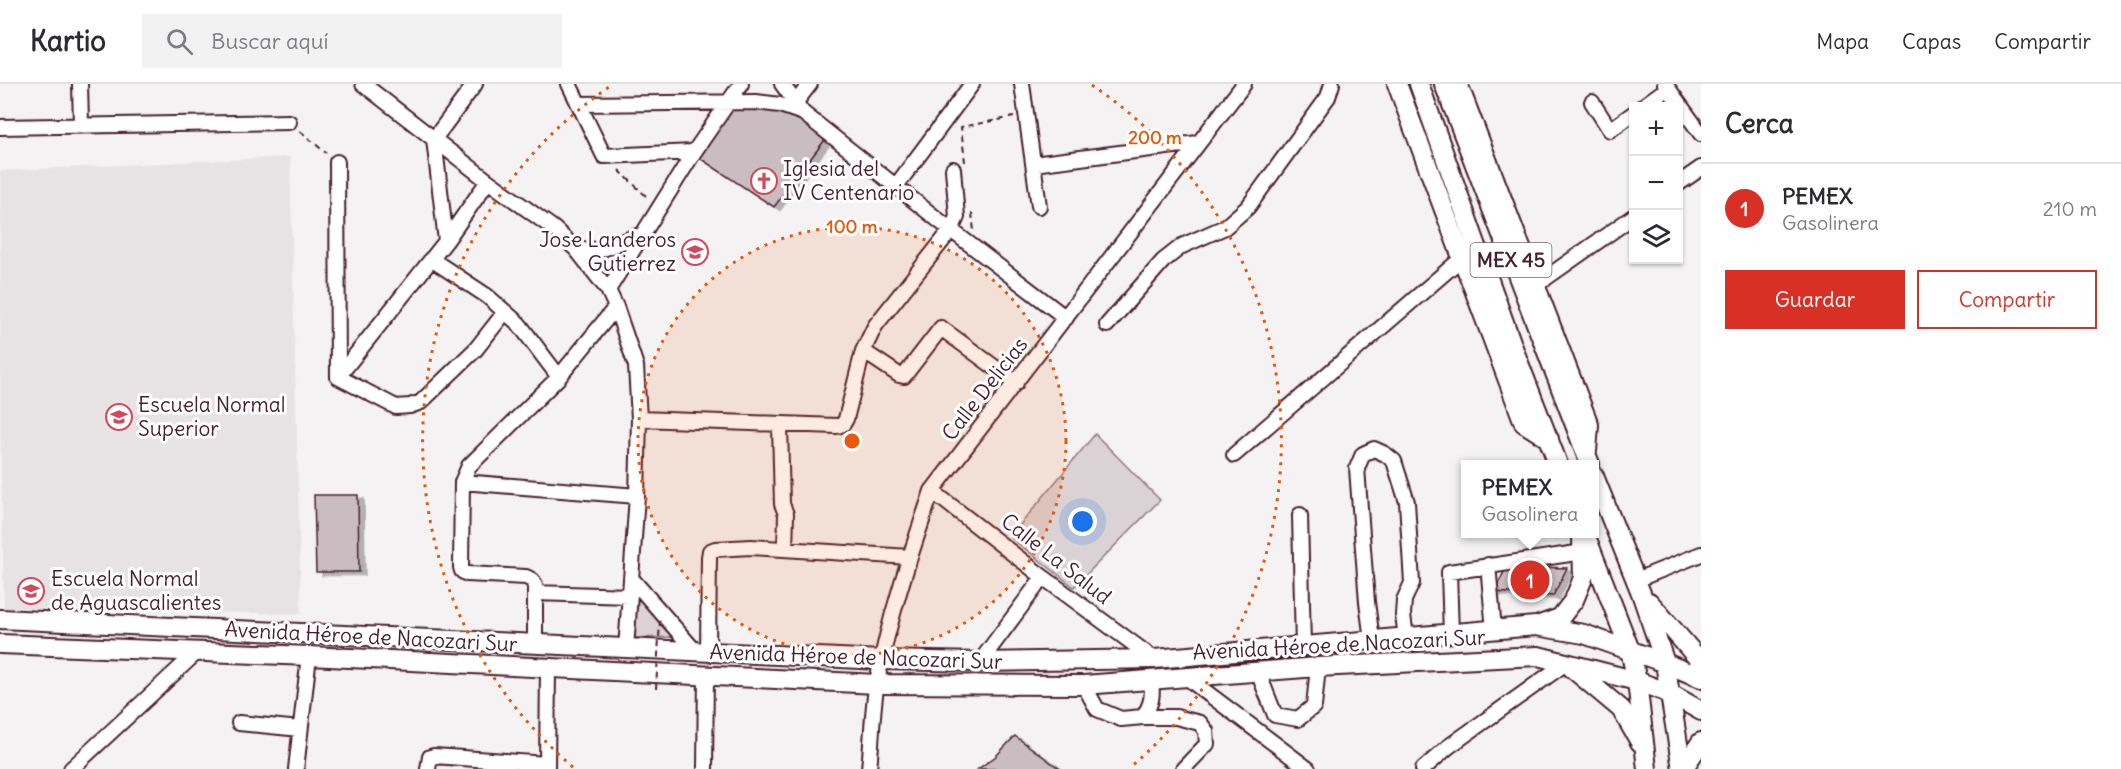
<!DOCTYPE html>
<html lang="es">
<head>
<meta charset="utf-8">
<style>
  :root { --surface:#fff; --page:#f2f2f3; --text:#2b2b33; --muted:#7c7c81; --line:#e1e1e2; --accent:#d93025 }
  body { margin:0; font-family:Delius,sans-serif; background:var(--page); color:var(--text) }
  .controls { position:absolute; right:18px; top:18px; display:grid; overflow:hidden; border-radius:0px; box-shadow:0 2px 4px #0004 }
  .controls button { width:54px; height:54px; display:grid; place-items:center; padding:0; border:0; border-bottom:2px solid var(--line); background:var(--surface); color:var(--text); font:30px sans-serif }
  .you { position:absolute; left:1083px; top:438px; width:21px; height:21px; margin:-15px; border:4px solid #fff; border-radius:50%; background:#1a73e8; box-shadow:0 0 0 9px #1a73e833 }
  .badge { display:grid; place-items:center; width:39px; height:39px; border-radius:50%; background:var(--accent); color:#fff; font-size:20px; font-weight:700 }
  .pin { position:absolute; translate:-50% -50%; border:3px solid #fff; box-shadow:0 2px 6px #0006 }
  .popup { position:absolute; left:1461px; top:376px; width:138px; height:78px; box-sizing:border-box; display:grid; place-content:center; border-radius:0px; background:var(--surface); filter:drop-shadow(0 2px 4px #0005); font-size:20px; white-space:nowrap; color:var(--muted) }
  .popup b { font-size:22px; color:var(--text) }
  .popup::after { content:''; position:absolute; left:50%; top:100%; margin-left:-12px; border:12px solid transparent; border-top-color:var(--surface) }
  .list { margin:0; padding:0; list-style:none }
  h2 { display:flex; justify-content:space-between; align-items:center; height:78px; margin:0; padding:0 24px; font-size:26px }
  h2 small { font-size:20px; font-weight:400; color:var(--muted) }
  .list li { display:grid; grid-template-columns:39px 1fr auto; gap:18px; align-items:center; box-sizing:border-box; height:90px; padding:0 24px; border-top:2px solid var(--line) }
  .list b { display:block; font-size:22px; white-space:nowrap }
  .list p { margin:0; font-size:20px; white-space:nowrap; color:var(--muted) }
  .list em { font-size:20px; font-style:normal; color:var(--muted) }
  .actions { display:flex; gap:12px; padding:18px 24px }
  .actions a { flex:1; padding:14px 0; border:2px solid var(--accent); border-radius:0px; text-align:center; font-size:21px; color:var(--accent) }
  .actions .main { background:var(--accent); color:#fff }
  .icon { flex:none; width:33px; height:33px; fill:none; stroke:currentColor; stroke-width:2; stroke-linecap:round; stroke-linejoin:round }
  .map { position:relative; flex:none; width:1701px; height:685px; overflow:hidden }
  header { display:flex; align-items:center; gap:36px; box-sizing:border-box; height:84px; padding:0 30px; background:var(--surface); border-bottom:2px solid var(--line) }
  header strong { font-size:28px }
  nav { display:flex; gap:33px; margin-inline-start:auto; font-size:21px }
  .search { width:420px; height:54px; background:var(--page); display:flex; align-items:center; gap:15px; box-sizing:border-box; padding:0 21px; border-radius:0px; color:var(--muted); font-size:22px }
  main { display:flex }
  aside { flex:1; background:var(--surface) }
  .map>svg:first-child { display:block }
  .built { fill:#e7e2e3 }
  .green { fill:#dbd2d5; stroke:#927880; stroke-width:1.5 }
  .building { fill:#cabdc1; stroke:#4a1f2b; stroke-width:1.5; filter:url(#shadow) }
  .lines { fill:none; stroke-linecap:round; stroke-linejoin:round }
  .minor-casing { stroke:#4a1f2b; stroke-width:18 }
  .major-casing { stroke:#4a1f2b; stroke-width:22 }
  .path { stroke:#4a1f2b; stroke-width:2; stroke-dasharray:6 4.5; stroke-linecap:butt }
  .minor { stroke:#fff; stroke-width:14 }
  .major { stroke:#fff; stroke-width:18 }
  .path-bridge { stroke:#4a1f2b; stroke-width:2; stroke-dasharray:6 4.5; stroke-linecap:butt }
  .ring { fill:none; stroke:#e8590c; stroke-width:3; stroke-dasharray:3 6 }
  .labels { text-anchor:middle; stroke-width:6; stroke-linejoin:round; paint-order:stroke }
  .shield { fill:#fff; stroke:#80626b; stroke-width:1.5 }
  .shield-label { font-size:20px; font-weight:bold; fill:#4a1f2b }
  .poi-label { font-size:21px; fill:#4a1f2b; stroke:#fff; text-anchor:start }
  .street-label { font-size:21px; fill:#4a1f2b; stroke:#fff }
  .centre { fill:#e8590c; stroke:#fff; stroke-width:3 }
  .ring-label { font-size:18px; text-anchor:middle; font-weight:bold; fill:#e8590c; stroke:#fff; stroke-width:6; stroke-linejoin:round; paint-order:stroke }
</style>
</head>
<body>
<header>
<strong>Kartio</strong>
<div class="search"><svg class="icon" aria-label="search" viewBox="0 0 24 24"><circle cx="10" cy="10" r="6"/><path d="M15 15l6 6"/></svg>Buscar aquí</div>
<nav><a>Mapa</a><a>Capas</a><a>Compartir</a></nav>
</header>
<main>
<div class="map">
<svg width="1701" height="685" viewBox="0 0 1701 685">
  <defs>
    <filter id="shadow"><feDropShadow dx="6" dy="3.5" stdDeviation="0" flood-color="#0004"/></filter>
  </defs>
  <rect width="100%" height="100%" fill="#f4f2f2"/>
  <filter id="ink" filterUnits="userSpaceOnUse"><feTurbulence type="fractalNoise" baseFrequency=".0167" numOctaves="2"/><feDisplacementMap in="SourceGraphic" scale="12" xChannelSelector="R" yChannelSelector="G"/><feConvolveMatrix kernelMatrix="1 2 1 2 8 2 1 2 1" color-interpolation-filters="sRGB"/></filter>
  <g filter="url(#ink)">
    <path class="built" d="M 290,73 L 301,530 L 4,524 L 0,328 L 0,87 Z"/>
    <path class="green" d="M 1095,350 L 1160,416 L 1074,503 L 1010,453 Z
      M 634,504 L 675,553 L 631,554 Z"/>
    <path class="building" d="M 729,22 L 781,24 L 807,36 L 827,53 L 774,123 L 695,71 Z
      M 314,411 L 358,411 L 359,488 L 316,488 Z
      M 1507,482 L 1567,484 L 1553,512 L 1494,508 Z
      M 1015,652 L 1060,685 L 978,685 L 996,672 Z"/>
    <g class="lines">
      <defs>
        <path id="minor" d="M 80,0 L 81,41
          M 363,0 L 488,97 L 553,144 L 576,165 L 608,206 L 616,223 L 636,282 L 639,335 L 637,412 L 626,565
          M 569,0 L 604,72 L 694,68
          M 782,0 L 803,29 L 951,146 L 1066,234
          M 1022,0 L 1039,122
          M 1665,0 L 1701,50
          M 796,18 L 810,0
          M 1592,18 L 1610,46 L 1634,29
          M 580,20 L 756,18 L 780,21 L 803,29
          M 1643,22 L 1668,4
          M 0,43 L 289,38
          M 337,78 L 338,293
          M 1033,80 L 1198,59
          M 1678,100 L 1701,84
          M 896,102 L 972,0
          M 446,157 L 434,55 L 475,0
          M 576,165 L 600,166 L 643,150
          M 431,175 L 487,212 L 519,240 L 559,293
          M 1536,201 L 1634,132
          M 608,206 L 694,68 L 741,0
          M 1107,241 L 1163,177 L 1182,162 L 1225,143 L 1248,123 L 1328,13 L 1332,0
          M 863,267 L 899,291 L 904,292 L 941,244 L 1016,299
          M 338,293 L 446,157 L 488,97
          M 338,293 L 396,323 L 410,322 L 421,318 L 476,265 L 505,228
          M 639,335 L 837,342 L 843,340 L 846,335 L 863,267 L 875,242 L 951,146 L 957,133 L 953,85
          M 780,342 L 782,420 L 786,430 L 785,465
          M 1234,371 L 1462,174
          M 462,398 L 637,412
          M 932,407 L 1043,493 L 1154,575
          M 1300,431 L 1303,563
          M 1488,481 L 1494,546
          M 631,494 L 695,567
          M 1636,496 L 1701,470
          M 535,509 L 630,512
          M 1451,550 L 1449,488 L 1590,467
          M 1372,556 L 1367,518 L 1357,384 L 1363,370 L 1374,365 L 1385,370 L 1394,377 L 1407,418 L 1412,499 L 1404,516 L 1403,531 L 1406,553
          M 535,560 L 535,502 L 532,496 L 526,493 L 467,490 L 462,487 L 461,483 L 462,398 L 469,382 L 559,293 L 616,223
          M 708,567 L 709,473 L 710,467 L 715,465 L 751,463 L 910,473
          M 980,578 L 1043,493
          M 1258,588 L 1275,631 L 1298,635 L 1314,622 L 1318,583
          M 1186,593 L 1308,685
          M 1084,601 L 1097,625 L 1121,635 L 1143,633 L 1176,633 L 1200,639 L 1206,647 L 1207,660 L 1183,685
          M 1143,633 C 1152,620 1153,611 1151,596
          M 239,639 L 300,645
          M 71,685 L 197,568
          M 296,685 L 309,572
          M 428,685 L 430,673 L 434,672 L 547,680
          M 547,685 L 548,584
          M 705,685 L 706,591
          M 869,685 C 872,656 872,626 877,598 C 889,533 911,469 932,407 L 1244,0
          M 1423,685 L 1448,663 L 1566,579"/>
        <path id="major" d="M 1397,0 L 1524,339 L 1549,355
          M 1419,0 L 1515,269 L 1558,380
          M 1444,0 L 1590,380
          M 1458,0 L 1589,341 L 1587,367
          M 1594,392 L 1641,509 L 1665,579 L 1682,685
          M 1585,450 L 1630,566 L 1637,597 L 1647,685
          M 1649,518 L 1701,578
          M 0,535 L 882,576 L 980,578 L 1154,575 L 1536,542 L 1584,550 L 1665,579 L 1701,594
          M 1537,542 L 1560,534 L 1574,516 L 1583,494 L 1582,454
          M 0,560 L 309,572 L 877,600 L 1084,601 L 1318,583 L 1538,572 L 1637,597 L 1671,610 L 1701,627
          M 1572,584 L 1621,625 L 1640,658
          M 1683,685 L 1701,658"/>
      </defs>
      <use href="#minor" class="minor-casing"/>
      <use href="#major" class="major-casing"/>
      <path class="path" d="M 300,47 L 326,69
        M 965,78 L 961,43 L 1014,33
        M 619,86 L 649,115
        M 972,129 L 974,147"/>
      <use href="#minor" class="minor"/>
      <use href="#major" class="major"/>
      <path class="path-bridge" d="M 656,605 L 660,537"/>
    </g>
  </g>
  <circle cx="852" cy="357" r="214" fill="#e8590c" fill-opacity=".12"/>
  <g class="ring">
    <circle cx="852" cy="357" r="214"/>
    <path d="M573 683A429 429 0 0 1 612 1M1092 1A429 429 0 0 1 1131 683"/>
  </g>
  <defs>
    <symbol id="church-ring" viewBox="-11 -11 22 22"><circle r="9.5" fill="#fff" stroke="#d1495b" stroke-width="1.5"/><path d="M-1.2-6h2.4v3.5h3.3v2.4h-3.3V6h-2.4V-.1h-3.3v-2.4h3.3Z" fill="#d1495b"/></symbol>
    <symbol id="school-ring" viewBox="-11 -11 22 22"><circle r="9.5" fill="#fff" stroke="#d1495b" stroke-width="1.5"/><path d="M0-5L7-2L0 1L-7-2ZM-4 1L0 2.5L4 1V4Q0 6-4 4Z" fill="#d1495b"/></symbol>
    <symbol id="university-ring" viewBox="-11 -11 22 22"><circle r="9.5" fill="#fff" stroke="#d1495b" stroke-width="1.5"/><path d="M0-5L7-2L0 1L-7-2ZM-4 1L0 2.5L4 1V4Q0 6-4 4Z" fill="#d1495b"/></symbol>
  </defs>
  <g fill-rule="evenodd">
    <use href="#church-ring" x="749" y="82" width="30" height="30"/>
    <use href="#school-ring" x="680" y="153" width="30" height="30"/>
    <use href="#university-ring" x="104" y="318" width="30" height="30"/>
    <use href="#university-ring" x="16" y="492" width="30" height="30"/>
  </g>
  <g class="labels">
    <rect class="shield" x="1470.5" y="159" width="81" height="34" rx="4.5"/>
    <g class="shield-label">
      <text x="1511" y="183">MEX 45</text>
    </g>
    <g class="poi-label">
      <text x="783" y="92">Iglesia del<tspan x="783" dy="24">IV Centenario</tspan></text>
      <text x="676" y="163" text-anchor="end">Jose Landeros<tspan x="676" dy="24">Gutierrez</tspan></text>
      <text x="138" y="328">Escuela Normal<tspan x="138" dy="24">Superior</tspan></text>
      <text x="51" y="502">Escuela Normal<tspan x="51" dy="24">de Aguascalientes</tspan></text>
    </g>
    <g class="street-label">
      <text transform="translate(985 305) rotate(-52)" y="7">Calle Delicias</text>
      <text transform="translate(1056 475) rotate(38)" y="7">Calle La Salud</text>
      <text transform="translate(371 553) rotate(3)" y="7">Avenida Héroe de Nacozari Sur</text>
      <text transform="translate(1339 561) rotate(-3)" y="7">Avenida Héroe de Nacozari Sur</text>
      <text transform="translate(856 573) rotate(2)" y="7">Avenida Héroe de Nacozari Sur</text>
    </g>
  </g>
  <circle cx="852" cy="357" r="9" class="centre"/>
  <g class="ring-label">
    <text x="1155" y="60">200 m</text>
    <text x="852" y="149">100 m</text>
  </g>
</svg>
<div class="controls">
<button>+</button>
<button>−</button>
<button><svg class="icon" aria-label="layers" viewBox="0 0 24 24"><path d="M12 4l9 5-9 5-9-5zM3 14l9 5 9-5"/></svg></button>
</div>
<div class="you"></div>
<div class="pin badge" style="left:1530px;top:496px">1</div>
<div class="popup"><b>PEMEX</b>Gasolinera</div>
</div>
<aside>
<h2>Cerca<small></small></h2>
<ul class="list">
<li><span class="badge">1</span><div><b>PEMEX</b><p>Gasolinera</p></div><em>210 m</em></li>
</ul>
<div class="actions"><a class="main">Guardar</a><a>Compartir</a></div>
</aside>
</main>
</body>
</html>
